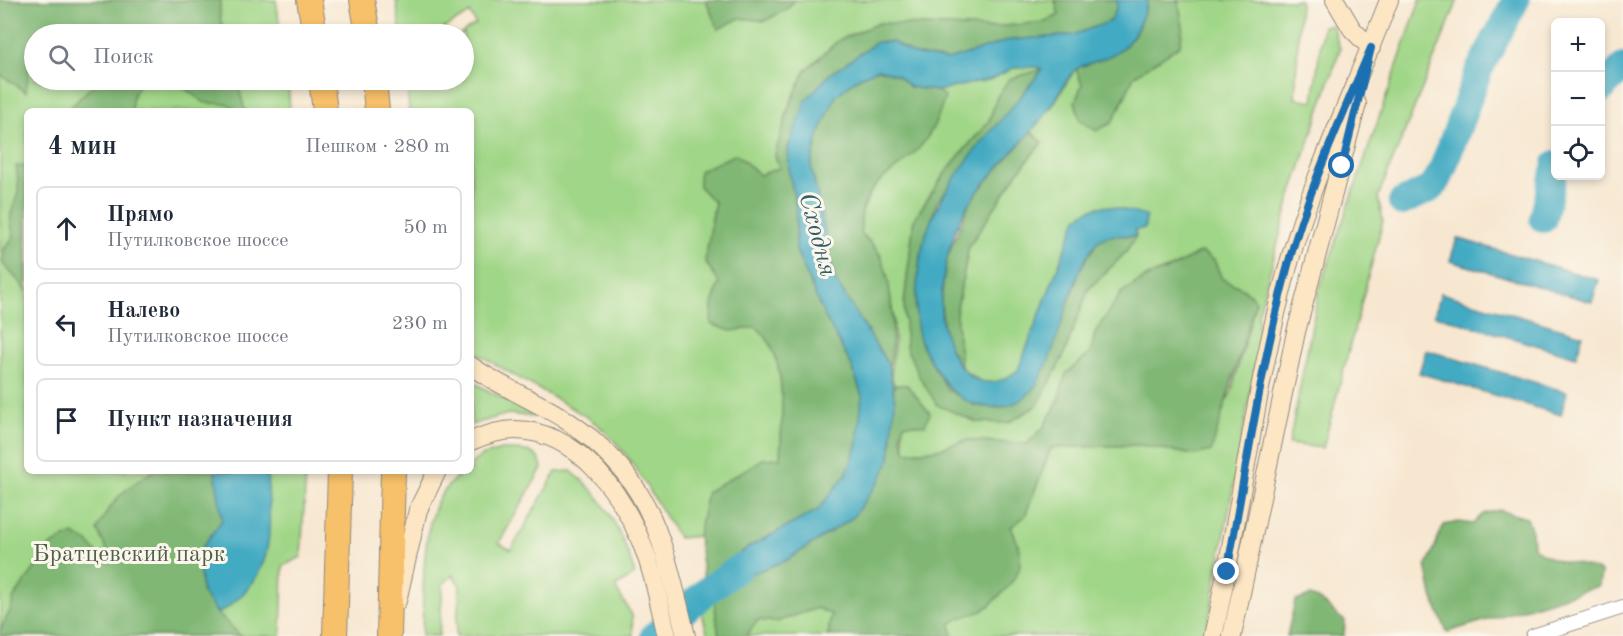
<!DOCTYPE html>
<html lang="ru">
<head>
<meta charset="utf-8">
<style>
  :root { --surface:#fff; --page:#f6f6f7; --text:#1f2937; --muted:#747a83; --line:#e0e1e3 }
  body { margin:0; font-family:"Old Standard TT",serif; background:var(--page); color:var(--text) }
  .controls { position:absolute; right:18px; top:18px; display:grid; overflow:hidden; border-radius:9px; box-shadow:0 3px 9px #0003 }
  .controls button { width:54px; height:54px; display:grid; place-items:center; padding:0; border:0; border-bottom:2px solid var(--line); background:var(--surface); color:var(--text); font:30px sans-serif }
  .stop { position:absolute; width:18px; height:18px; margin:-14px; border:4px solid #1f6fb2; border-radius:50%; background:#fff }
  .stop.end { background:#1f6fb2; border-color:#fff; box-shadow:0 2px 6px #0008 }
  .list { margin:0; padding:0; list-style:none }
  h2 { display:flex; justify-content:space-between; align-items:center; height:78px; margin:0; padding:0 24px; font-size:26px }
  h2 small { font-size:20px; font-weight:400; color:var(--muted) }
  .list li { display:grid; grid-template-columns:39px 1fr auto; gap:18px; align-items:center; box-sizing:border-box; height:84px; margin:0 12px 12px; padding:0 12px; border:2px solid var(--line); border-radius:9px }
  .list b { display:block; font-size:22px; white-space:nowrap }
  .list p { margin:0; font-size:20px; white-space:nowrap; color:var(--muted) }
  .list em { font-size:20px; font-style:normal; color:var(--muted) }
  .icon { flex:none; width:33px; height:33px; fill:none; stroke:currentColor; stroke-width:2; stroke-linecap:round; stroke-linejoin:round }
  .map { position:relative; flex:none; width:1623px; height:636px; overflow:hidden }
  .search { position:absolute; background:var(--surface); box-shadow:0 3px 9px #0003; left:24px; top:24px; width:450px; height:66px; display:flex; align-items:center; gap:15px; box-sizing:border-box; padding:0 21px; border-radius:33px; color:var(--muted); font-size:22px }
  .panel { position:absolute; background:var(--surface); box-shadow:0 3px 9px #0003; left:24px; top:108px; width:450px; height:366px; border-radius:9px }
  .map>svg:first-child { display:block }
  .green { fill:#a0d687; stroke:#668059; stroke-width:1.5 }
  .forest { fill:#80b774; stroke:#567150; stroke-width:1.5 }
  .water { fill:#42aac2; stroke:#366a76; stroke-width:1.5 }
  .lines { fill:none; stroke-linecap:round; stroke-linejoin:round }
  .river { stroke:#42aac2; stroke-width:28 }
  .street-casing { stroke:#91897e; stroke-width:16 }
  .secondary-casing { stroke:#91897e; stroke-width:20 }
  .highway-casing { stroke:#91897e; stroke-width:26 }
  .street { stroke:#fff; stroke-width:14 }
  .secondary { stroke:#fce6c4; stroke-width:18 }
  .highway { stroke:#f7c06b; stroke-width:24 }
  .route { stroke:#1f6fb2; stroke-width:8 }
  .labels { text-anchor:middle; stroke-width:6; stroke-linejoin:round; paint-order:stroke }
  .park-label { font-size:24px; fill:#4e5e47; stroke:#fbf7ec }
  .water-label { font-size:26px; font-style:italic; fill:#345e67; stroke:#fbf7ec }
</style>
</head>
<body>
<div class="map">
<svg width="1623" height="636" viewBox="0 0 1623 636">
  <rect width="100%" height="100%" fill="#fbf7ec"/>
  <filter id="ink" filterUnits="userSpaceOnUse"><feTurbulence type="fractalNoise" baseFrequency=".0167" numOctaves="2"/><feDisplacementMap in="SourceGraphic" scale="12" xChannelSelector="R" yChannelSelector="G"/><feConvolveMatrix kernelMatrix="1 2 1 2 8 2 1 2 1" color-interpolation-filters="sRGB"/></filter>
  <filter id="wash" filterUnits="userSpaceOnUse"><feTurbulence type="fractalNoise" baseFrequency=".008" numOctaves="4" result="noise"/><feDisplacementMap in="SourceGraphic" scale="24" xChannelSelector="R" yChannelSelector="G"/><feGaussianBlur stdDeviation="1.35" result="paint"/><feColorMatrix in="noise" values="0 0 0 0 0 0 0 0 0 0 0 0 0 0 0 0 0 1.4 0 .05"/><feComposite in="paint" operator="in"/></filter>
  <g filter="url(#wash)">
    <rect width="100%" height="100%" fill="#f7e7d0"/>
    <path class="green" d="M 0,0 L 276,0 L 281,34 L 34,34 L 34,80 L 288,80 L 290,111 L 27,111 L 27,471 L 306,471 L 301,557 L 283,566 L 281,636 L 0,636 Z
      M 396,0 L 706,0 L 718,29 L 740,18 L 765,21 L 788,8 L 794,0 L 1055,0 L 1059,15 L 1043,22 L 988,28 L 879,23 L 839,40 L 806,70 L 789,106 L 775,155 L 779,168 L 760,175 L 735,155 L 699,186 L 715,203 L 711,220 L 719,283 L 712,305 L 731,331 L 756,327 C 789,351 782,421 780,459 L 707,492 L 698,536 L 679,538 C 653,500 635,458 600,427 C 592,419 580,413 570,407 C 537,387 503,371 471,349 L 471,111 L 409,111 L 407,80 L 464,80 L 464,34 L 460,34 L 476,24 L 470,13 L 434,34 L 401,34 Z
      M 1178,0 L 1300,0 L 1295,98 L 1313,101 L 1323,26 L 1332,25 L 1340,49 L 1289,202 L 1258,315 L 1258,351 L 1206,636 L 952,636 L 951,623 L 966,614 L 984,610 L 1018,544 L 1011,527 L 1025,516 L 1051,448 L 1141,445 L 1194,455 L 1231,393 L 1256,301 L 1244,289 L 1222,279 L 1214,260 L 1201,252 L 1171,268 L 1148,276 L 1122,292 L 1096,331 L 1090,353 L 1066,374 L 1057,404 L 1043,428 L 1027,444 L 966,440 L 935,450 L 905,452 C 900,431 906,408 907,385 L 894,385 C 889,366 892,367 894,349 C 896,327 890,284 883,262 C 880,250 870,242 861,233 L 860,216 L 876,182 L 906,161 L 945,97 L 937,91 L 992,79 L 1013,68 L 1038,67 L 1043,69 L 997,97 L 989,121 L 948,169 L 914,219 L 904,304 L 1008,423 L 1062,359 L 1088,290 L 1126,252 L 1135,230 L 1145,228 L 1077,218 L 1018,370 C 994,389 982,386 961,367 L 956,313 L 969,246 L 1019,171 L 1042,143 L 1031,131 L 1053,105 L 1076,68 L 1082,85 L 1075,102 L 1120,108 L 1134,76 L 1180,45 L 1183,27 Z
      M 1420,0 L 1458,0 L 1378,197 L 1383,221 L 1323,448 L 1289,444 L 1319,290 Z
      M 471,381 L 534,416 L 534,417 L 508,414 L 471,425 Z
      M 501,450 C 517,450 539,447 542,468 L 499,543 L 511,550 L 556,472 L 571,471 C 606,497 622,533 635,574 L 615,587 L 632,615 L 633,636 L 456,636 L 460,586 L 453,575 L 443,584 L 439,636 L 422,636 C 424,595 421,548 434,509 C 439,494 452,482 462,471 L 471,471 L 471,464 L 481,456 Z
      M 714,600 L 719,636 L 708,636 L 701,609 Z
      M 817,608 L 831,614 L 828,636 L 746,636 L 758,620 L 776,622 Z"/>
    <path class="forest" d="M 0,0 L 220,0 L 220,18 L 225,34 L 34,34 L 26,92 L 0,74 Z
      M 706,0 L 794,0 L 788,8 L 765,21 L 740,18 L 718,29 Z
      M 1055,0 L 1116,0 L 1117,6 L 1111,21 L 1073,35 L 1010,40 L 948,60 L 913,54 L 893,42 L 877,42 L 830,74 L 806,100 L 789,172 L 796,205 L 796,250 L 824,315 L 852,366 L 862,396 L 857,446 L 847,473 L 818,510 L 749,547 L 704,580 L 698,536 L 707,492 L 763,459 L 780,458 C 782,421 789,351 756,327 L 731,331 L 711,324 L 712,305 L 719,283 L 705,261 L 715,203 L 699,186 L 699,171 L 736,154 L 760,175 L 779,168 L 775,155 L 789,107 L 806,70 L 839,40 L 879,23 L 988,28 L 1043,22 L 1059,15 Z
      M 1148,0 L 1178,0 L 1183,27 L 1180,45 L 1134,76 L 1112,123 L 1096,131 L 1080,120 L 1075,102 L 1082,85 L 1076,68 C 1123,52 1133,50 1148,0 Z
      M 878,69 L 897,75 L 910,87 L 937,91 L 945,97 C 939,115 933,132 920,147 C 893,179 857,180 861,233 C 869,241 877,248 882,259 C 892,281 896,343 889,366 L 835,280 L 811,166 L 818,136 L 836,96 L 858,78 Z
      M 1043,69 L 937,202 L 920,255 L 915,309 L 924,350 L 947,389 L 975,406 L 1003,408 L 1041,376 L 1082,265 L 1099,240 L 1113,235 L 1136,236 L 1126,252 L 1088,290 L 1062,359 L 1038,405 L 1008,423 L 976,422 L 937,405 L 920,378 L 906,347 L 904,304 L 914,219 L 948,169 L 989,121 L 997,97 L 1009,79 Z
      M 98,80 L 146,80 C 134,85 131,99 132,111 L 67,111 Z
      M 173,80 L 237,80 L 245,111 L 237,111 L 228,104 L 205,103 Z
      M 1031,131 L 1042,142 L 1019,171 L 969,246 L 956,313 L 961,367 L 945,339 L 941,302 L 946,260 L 971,199 Z
      M 16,166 L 27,167 L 27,290 L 3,264 L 4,249 L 14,237 C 6,210 14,213 18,191 C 19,183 17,174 16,166 Z
      M 1201,252 L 1214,260 L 1222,279 L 1244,289 L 1256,301 L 1211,451 L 1194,455 L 1141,445 L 1051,448 L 1025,516 L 1011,527 C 1025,558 1025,572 1000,595 C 995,600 988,608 982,611 C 971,615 962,616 951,623 L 952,636 L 828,636 L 831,614 L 817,608 L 776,622 L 758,620 L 746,636 L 719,636 L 714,600 L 745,576 L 787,560 L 852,518 L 890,460 L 894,385 L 907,385 L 930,413 L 925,425 L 904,424 L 901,435 L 906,452 L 935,450 L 966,440 L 1027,444 L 1043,428 L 1057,404 L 1066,374 L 1090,353 L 1096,331 L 1122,292 L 1148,276 L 1171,268 Z
      M 154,471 L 215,471 L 223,520 L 199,553 L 202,592 L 218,614 L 241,636 L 0,636 C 0,622 12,615 13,599 L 51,545 L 73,534 L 88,542 L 104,562 L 106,548 L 97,530 C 111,500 126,487 154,471 Z
      M 1499,510 L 1527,518 L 1532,532 L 1533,547 C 1559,568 1574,558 1601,572 L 1599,586 L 1447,632 L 1432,596 L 1426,565 C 1435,552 1436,539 1444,525 L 1459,522 L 1473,524 L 1483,514 Z
      M 1310,596 C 1330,603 1328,611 1345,621 L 1344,636 L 1287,636 L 1295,601 Z"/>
    <path class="water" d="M 1116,0 L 1148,0 C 1138,31 1132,48 1100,60 C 1092,63 1081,65 1075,70 C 1065,79 1060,94 1053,104 C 1029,138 997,165 973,198 C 952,225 943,268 941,301 C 939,343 969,410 1018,370 L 1077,218 C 1102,197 1117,209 1146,216 L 1145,228 L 1135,230 L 1136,236 C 1125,236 1106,233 1097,242 C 1065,279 1058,372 1024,398 C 1014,405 1002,408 990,407 C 955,404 944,383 927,355 C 911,329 916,295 919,267 C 927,186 998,131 1042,69 L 1038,67 L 1013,68 L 992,79 L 937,91 L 910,87 L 897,75 L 878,69 L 858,78 L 836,96 L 818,136 L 811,166 L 835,280 L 889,366 L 895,402 L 890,460 L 878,483 L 852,518 L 787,560 L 745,576 L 714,600 L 704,580 L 749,547 L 818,510 L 847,473 L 857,446 L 862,396 L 852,366 L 824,315 L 796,250 L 796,205 L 789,172 L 788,148 L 806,100 L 830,74 L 877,42 L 893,42 L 913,54 L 948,60 L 1010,40 L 1073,35 L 1111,21 L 1117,6 Z
      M 1457,238 L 1599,280 L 1592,302 L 1450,261 Z
      M 1441,293 L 1583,335 L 1576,357 L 1434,315 Z
      M 1426,350 L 1567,392 L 1561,415 L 1419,373 Z
      M 215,471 L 267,471 C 271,535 278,575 218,614 L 202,592 L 198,553 L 222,520 Z"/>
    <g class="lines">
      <path class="river" d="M 1600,90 L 1623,67
        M 1402,202 L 1432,188 L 1441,173 L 1479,70 L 1516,0
        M 1543,219 L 1556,164
        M 654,636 L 709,589 L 739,568"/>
    </g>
  </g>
  <g filter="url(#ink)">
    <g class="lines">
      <defs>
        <path id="street" d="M 1533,636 L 1623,607"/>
        <path id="secondary" d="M 1335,0 L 1352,29 L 1371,48
          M 471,366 C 501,387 535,400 566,420 C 653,477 663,542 686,636
          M 471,441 C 485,435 500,430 515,430 C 580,431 625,497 645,552 C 655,579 660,608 667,636
          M 397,601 L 418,510 L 437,471
          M 1213,636 C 1241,512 1255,385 1289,263 C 1314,172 1356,87 1389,0
          M 1232,636 L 1296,332 L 1357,104"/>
        <path id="highway" d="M 309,0 L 315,34
          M 362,0 L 368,34
          M 321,80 L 325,111
          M 374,80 L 377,111
          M 335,636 L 340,471
          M 389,636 L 393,471"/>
      </defs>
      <use href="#street" class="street-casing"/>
      <use href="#secondary" class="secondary-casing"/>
      <use href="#highway" class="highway-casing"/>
      <use href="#street" class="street"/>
      <use href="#secondary" class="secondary"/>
      <use href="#highway" class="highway"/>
    </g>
  </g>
  <g class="lines" filter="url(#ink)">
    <path class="route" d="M 1227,572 C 1246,470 1261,365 1288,265 C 1308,190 1341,119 1371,48 L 1342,166"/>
  </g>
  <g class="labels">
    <g class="park-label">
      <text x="129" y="561">Братцевский парк</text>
    </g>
    <g class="water-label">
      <text transform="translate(819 234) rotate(75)" y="9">Сходня</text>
    </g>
  </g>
</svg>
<div class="controls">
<button>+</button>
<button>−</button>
<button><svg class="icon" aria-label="locate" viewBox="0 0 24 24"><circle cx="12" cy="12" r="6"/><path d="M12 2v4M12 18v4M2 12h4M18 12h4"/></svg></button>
</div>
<div class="stop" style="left:1342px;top:166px"></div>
<div class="stop end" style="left:1227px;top:572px"></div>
<div class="search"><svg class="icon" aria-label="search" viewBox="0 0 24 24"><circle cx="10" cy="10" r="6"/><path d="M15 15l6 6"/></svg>Поиск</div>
<section class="panel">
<h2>4 мин<small>Пешком · 280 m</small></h2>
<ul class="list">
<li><svg class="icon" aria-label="ahead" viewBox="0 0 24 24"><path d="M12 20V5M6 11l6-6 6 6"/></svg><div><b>Прямо</b><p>Путилковское шоссе</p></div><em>50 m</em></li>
<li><svg class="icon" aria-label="left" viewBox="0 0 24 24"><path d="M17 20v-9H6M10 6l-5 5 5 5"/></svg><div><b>Налево</b><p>Путилковское шоссе</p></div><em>230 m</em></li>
<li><svg class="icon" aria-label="arrive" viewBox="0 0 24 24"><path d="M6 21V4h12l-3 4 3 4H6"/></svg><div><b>Пункт назначения</b></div></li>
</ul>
</section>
</div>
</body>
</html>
